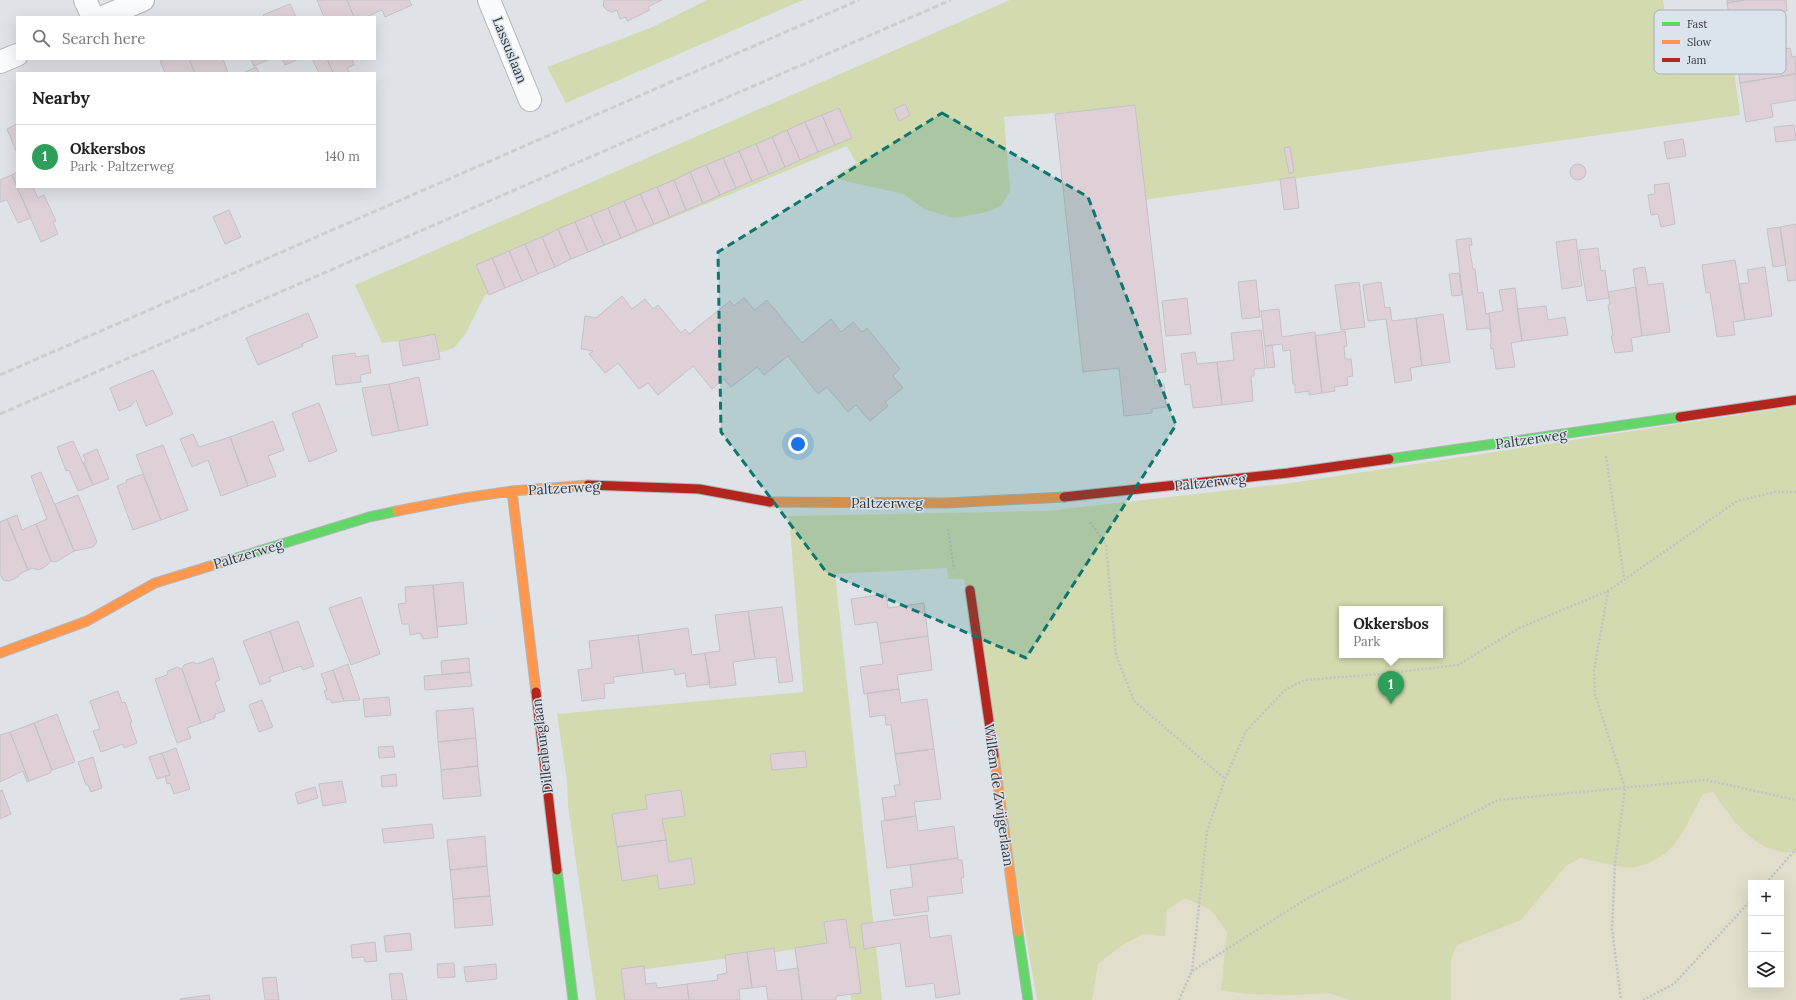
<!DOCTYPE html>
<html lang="en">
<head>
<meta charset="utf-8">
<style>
  :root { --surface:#fff; --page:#f2f2f2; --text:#222; --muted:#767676; --line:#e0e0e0; --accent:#111827 }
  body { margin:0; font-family:Lora,serif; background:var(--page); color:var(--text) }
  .controls { position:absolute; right:12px; bottom:12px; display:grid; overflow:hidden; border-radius:0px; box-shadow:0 4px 16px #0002 }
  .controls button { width:36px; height:36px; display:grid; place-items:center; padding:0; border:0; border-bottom:1px solid var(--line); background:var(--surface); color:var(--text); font:20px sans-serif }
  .you { position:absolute; left:798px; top:444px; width:14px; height:14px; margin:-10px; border:3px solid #fff; border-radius:50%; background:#1a73e8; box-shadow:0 0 0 6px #1a73e833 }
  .badge { display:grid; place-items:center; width:26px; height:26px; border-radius:50%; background:var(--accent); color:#fff; font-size:13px; font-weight:700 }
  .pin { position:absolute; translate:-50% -33px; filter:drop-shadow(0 1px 2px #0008) }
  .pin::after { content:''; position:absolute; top:21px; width:14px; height:12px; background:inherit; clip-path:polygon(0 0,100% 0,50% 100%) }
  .popup { position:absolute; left:1339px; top:606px; width:104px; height:52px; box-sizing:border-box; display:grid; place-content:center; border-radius:0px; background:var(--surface); filter:drop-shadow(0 1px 3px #0005); font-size:13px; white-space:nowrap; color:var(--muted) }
  .popup b { font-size:15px; color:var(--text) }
  .popup::after { content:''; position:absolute; left:50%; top:100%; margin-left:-8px; border:8px solid transparent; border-top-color:var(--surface) }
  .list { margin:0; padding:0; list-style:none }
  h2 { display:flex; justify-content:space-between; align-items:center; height:52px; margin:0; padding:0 16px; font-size:17px }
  h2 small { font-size:13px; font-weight:400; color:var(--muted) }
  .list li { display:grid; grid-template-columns:26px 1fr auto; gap:12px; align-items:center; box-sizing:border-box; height:64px; padding:0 16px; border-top:1px solid var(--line) }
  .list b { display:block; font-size:15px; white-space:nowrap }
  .list p { margin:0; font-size:13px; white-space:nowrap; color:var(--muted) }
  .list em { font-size:13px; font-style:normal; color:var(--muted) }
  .icon { flex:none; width:22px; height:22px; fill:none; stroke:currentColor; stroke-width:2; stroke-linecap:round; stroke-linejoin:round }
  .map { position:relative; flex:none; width:1796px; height:1000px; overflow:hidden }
  .search { position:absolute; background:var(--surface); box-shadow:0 4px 16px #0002; left:16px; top:16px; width:360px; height:44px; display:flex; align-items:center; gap:10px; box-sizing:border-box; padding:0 14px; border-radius:0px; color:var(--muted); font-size:15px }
  .panel { position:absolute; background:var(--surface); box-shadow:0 4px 16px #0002; left:16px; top:72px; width:360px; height:116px; border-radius:0px }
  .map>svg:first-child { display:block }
  .green { fill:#d3daaf; fill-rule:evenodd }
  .sand { fill:#e1decb; fill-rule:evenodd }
  .building { fill:#dfd0d8; stroke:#c2c2c5 }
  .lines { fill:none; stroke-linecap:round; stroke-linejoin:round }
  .street-casing { stroke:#b2b5b9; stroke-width:24 }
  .fast-casing { stroke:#b2b5b9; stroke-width:11 }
  .slow-casing { stroke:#b2b5b9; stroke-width:11 }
  .jam-casing { stroke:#b2b5b9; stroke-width:11 }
  .path { stroke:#c1c3c5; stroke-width:2.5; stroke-dasharray:2 2; stroke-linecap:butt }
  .street { stroke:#fafbfc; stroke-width:22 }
  .fast { stroke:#63d668; stroke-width:9 }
  .slow { stroke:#ff974d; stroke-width:9 }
  .jam { stroke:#b3261e; stroke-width:9 }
  .rail { stroke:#cbcdce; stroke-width:3; stroke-dasharray:6 3; stroke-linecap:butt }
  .marked { fill:#0f766e; fill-opacity:0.2; stroke:#0f766e; stroke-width:3; stroke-dasharray:8 5; stroke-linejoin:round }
  .labels { text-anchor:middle; stroke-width:3; stroke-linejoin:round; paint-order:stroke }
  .street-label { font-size:14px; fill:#36393d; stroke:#dbe3ec }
  .key { fill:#dbe3ec; stroke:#aab0b8; stroke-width:1 }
  .key-label { font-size:11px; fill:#36393d }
</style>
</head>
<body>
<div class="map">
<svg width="1796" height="1000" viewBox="0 0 1796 1000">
  <rect width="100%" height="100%" fill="#dfe3e8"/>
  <path class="green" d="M 707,0 L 803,0 L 566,103 L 547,67 L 650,28 Z
    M 1010,0 L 1663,0 L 1673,75 L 1733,63 L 1740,115 L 1136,201 L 1125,108 L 1004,117 L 1010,191 L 1001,206 L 983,213 L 953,218 L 924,209 L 904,194 L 832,178 L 856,163 L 847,146 L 485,295 L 466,333 L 454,348 L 437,353 C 415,340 407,339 382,343 L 355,285 Z
    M 1796,406 L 1796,1000 L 1037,1000 L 964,579 L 948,579 L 947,568 L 835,574 L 882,1000 L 851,1000 L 843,943 L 623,972 L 628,1000 L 596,1000 L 568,806 L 567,781 L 557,714 L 803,692 L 789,516 L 1047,511 L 1284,484 ZM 1342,609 L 1440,609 L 1440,655 L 1342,655 ZM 1751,883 L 1781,883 L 1781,985 L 1751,985 Z"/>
  <path class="sand" d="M 1713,792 C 1733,820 1756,856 1796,852 L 1796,1000 L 1451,1000 L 1451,959 L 1457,945 L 1521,920 L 1566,866 L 1580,858 C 1592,860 1625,869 1635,867 C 1675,860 1686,825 1703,794 ZM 1751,883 L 1781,883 L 1781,985 L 1751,985 Z
    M 1185,898 L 1211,910 L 1227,932 L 1221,990 L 1247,994 L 1291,995 L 1328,993 L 1351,1000 L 1092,1000 L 1098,964 L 1121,946 L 1143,934 L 1165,936 L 1167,910 Z"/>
  <path class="building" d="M 317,0 L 347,0 L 354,17 L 324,17 Z
    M 347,0 L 409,0 L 412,5 L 385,17 L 382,10 L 366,17 L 354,17 Z
    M 604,0 L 662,0 L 648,7 L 650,10 L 627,21 L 626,17 L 620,19 L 617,10 L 612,12 L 607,10 L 603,6 Z
    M 1727,0 L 1744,0 L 1727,3 Z
    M 1744,0 L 1786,0 L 1787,11 L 1784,11 L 1786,20 L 1759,25 L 1761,39 L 1734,43 L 1727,3 Z
    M 290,4 L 296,17 L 264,17 L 263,15 Z
    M 1761,39 L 1763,53 L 1790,48 L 1792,57 L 1795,56 L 1796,74 L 1740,83 L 1734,43 Z
    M 166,59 L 189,59 L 195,73 L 165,73 L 160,61 Z
    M 189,59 L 223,59 L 228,73 L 195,73 Z
    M 251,59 L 270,59 L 254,66 Z
    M 282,59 L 299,59 L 285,65 Z
    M 312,59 L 327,59 L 333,73 L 319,73 Z
    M 327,59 L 352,59 L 354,65 L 347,68 L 350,73 L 333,73 Z
    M 256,67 L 259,73 L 243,73 Z
    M 1794,74 L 1796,74 L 1796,100 L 1771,104 L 1773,117 L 1746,122 L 1740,83 Z
    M 905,104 L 910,115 L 899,121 L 894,109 Z
    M 1135,105 L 1166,372 L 1154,373 L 1155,385 L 1164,384 L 1166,407 L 1152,409 L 1152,413 L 1124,416 L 1119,368 L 1083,372 L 1055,114 Z
    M 839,108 L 852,138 L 835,145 L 822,115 Z
    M 822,115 L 835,145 L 818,152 L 805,122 Z
    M 805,122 L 818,152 L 800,160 L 787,130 Z
    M 17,124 L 17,153 L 7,129 Z
    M 1794,125 L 1796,140 L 1776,142 L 1774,127 Z
    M 787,130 L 800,160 L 785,167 L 772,137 Z
    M 772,137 L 785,167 L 769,174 L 756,144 Z
    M 1683,139 L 1686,156 L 1667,159 L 1664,142 Z
    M 756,144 L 769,174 L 752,181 L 739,151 Z
    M 1290,147 L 1294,172 L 1289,173 L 1284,148 Z
    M 739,151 L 752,181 L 736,188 L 723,158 Z
    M 723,158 L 736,188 L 720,195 L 706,165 Z
    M1570 172a8 8 0 1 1 16 0a8 8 0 1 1-16 0Z
    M 706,165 L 720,195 L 703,203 L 690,172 Z
    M 17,172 L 17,187 L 12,175 Z
    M 690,172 L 703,203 L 686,210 L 674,180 Z
    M 12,175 L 31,218 L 18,223 L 7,200 L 0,202 L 0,180 Z
    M 1295,177 L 1299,208 L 1284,210 L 1280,179 Z
    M 674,180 L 686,210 L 670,217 L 657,187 Z
    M 1669,183 L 1675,224 L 1661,227 L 1658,214 L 1651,215 L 1648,195 L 1655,194 L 1654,185 Z
    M 17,187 L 33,187 L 38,198 L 44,195 L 56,221 L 53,222 L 58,234 L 41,242 Z
    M 657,187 L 670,217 L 654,224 L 640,194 Z
    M 640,194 L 654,224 L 637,231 L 624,201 Z
    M 624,201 L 637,231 L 621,238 L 608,208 Z
    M 608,208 L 621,238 L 604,245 L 591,215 Z
    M 229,210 L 241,237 L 225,244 L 213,217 Z
    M 591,215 L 604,245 L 588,252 L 575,222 Z
    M 575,222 L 588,252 L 571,259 L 558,229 Z
    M 1796,224 L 1796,280 L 1788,281 L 1780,227 Z
    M 1780,227 L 1786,265 L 1773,267 L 1767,229 Z
    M 558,229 L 571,259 L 555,267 L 542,237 Z
    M 542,237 L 555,267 L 538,274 L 525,244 Z
    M 1471,238 L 1472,245 L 1469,245 L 1473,269 L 1475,269 L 1478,293 L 1483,292 L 1486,314 L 1489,313 L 1491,333 L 1489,328 L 1467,330 L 1456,240 Z
    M 1576,239 L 1582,286 L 1562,289 L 1556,242 Z
    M 525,244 L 538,274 L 522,281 L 509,251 Z
    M 1598,248 L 1601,271 L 1605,270 L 1609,298 L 1587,301 L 1579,250 Z
    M 509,251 L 522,281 L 505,288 L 492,258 Z
    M 492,258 L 505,288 L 489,295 L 476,265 Z
    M 1735,260 L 1745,320 L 1733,322 L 1735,335 L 1717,337 L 1710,292 L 1706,293 L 1702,265 Z
    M 1645,267 L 1648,285 L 1663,283 L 1670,332 L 1642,336 L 1633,269 Z
    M 1765,267 L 1772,316 L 1745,320 L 1739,284 L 1749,283 L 1747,270 Z
    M 1459,273 L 1462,295 L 1452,296 L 1449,274 Z
    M 1256,280 L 1260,317 L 1242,319 L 1238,282 Z
    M 1359,282 L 1365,327 L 1341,330 L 1335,285 Z
    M 1381,282 L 1385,308 L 1390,307 L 1392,321 L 1416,318 L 1422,366 L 1410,368 L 1412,380 L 1395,383 L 1386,319 L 1368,321 L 1363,285 Z
    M 1636,287 L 1642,336 L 1631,338 L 1633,351 L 1615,353 L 1611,336 L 1613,336 L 1608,305 L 1610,304 L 1608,292 Z
    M 1515,288 L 1522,341 L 1511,343 L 1515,367 L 1496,369 L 1493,348 L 1491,349 L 1490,344 L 1491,344 L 1491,333 L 1489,313 L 1503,311 L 1499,290 Z
    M 622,296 L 632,309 L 645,299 L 653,309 L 658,305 L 681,333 L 685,329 L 689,334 L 730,301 L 734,306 L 744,298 L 755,310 L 767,300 L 802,343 L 831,319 L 841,332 L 853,322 L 862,332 L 867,328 L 900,369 L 893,376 L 903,388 L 885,402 L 888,406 L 870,421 L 856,405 L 848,412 L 827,387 L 818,394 L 788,356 L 764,375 L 757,367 L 731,387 L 724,379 L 712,389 L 693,366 L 658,395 L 648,383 L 639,389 L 618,363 L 605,373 L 589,354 L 593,351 L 581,349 L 585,316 L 596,318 Z
    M 1187,298 L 1191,334 L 1166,336 L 1162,301 Z
    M 1546,306 L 1548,320 L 1565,317 L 1568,335 L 1522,341 L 1517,309 Z
    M 1279,309 L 1282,337 L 1315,332 L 1322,393 L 1309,395 L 1309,391 L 1295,393 L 1295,384 L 1293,384 L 1290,350 L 1283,351 L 1282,344 L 1265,346 L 1261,311 Z
    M 308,313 L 318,337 L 302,344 L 303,346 L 258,365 L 246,338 Z
    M 1443,314 L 1450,362 L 1422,366 L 1416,318 Z
    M 1261,330 L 1265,368 L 1254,369 L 1254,376 L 1251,376 L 1253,401 L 1222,405 L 1217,362 L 1234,360 L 1231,333 Z
    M 1345,331 L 1347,346 L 1344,347 L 1345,359 L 1351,359 L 1353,376 L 1347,377 L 1348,385 L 1334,387 L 1335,391 L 1322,393 L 1315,336 Z
    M 435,334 L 440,359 L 403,366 L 399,341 Z
    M 1272,345 L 1275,367 L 1267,368 L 1265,346 Z
    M 1195,352 L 1197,364 L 1217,362 L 1222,405 L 1193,408 L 1190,384 L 1185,385 L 1181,354 Z
    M 355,353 L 356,357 L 368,355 L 371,373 L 360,375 L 361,382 L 336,385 L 332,356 Z
    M 153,370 L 173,414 L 146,426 L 136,400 L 131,406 L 119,411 L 110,388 Z
    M 419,377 L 428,425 L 399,431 L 389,384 Z
    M 389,384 L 399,431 L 372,436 L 362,388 Z
    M 319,403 L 337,451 L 309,462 L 292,413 Z
    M 273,421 L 284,450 L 268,456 L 276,476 L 248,486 L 230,437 Z
    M 193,434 L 199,447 L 230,437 L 248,486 L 221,496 L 208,460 L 192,467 L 180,439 Z
    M 73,441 L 93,485 L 78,491 L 69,470 L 66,471 L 57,447 Z
    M 163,445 L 188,510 L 161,520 L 136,455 Z
    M 97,449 L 109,479 L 93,485 L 84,462 L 86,461 L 83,455 Z
    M 41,472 L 74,551 L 56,562 L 51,561 L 36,524 L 47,519 L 31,476 Z
    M 143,474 L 161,520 L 133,530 L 117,486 L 127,482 L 126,480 Z
    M 78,495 L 97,542 L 93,547 L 74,551 L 55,504 Z
    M 17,515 L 22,530 L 36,524 L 51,561 L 46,566 L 39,570 L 32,568 L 28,570 L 7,519 Z
    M 7,519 L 28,570 L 21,573 L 18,577 L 9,581 L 3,580 L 0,573 L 0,522 Z
    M 463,582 L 467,624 L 437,627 L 433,585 Z
    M 433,585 L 438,637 L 423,639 L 420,633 L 410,635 L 409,624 L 402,624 L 398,604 L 406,603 L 405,587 Z
    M 886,594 L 888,608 L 924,603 L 928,636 L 880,643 L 877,622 L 855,625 L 851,599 Z
    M 361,597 L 380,654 L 351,665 L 329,608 Z
    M 782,607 L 793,681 L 779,683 L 776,657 L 755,659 L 748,611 Z
    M 748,611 L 755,659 L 733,662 L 736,685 L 710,688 L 705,653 L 720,651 L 715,615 Z
    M 298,621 L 314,666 L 303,670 L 301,666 L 284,672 L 270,631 Z
    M 688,628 L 692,655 L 705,653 L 710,684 L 687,687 L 685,673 L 675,675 L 674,669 L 643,673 L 638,635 Z
    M 270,631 L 284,672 L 269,677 L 271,681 L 260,685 L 243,641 Z
    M 638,635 L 643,673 L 613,677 L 614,683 L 604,684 L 605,698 L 582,701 L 578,670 L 592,668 L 589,641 Z
    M 928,636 L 932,670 L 897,675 L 899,689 L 864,694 L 860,667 L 883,664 L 880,643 Z
    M 213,658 L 220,680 L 215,682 L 225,711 L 215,714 L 215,718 L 201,723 L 182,669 L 184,665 L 193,662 L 197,664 Z
    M 469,658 L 470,672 L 442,675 L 441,661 Z
    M 348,664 L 360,700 L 344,701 L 333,670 Z
    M 177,667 L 182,669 L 201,723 L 187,728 L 191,738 L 177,743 L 155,679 L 167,675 L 168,671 Z
    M 333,670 L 344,701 L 332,703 L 330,699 L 327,700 L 324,691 L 327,690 L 321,674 Z
    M 470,672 L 472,686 L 425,690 L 424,676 Z
    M 899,689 L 901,703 L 927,699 L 934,749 L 895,754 L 891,725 L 886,725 L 885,715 L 870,717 L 867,693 Z
    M 118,691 L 122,703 L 125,702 L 132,722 L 130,723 L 137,743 L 124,748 L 123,744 L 101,752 L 93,731 L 100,729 L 90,701 Z
    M 389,697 L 391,715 L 365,717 L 363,699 Z
    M 262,700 L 273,727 L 259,732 L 249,705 Z
    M 473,708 L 476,738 L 438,742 L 436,711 Z
    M 57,714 L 75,762 L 52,770 L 34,723 Z
    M 34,723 L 52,770 L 50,773 L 29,781 L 10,732 Z
    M 10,732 L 29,781 L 27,782 L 23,771 L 0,782 L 0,735 Z
    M 476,738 L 478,766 L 441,770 L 438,742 Z
    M 393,746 L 395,757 L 379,758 L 378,747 Z
    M 176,748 L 190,789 L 174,794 L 170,783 L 167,784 L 165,776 L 170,775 L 162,753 Z
    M 934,749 L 941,799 L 914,802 L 916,816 L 885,821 L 882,798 L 896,796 L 894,785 L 900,785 L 895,754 Z
    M 805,751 L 807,767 L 772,770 L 770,754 Z
    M 162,753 L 170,775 L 157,779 L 149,757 Z
    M 93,757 L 102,788 L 91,792 L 88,785 L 86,785 L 78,762 Z
    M 478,766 L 481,796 L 443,799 L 441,770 Z
    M 396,774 L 397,786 L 382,787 L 381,776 Z
    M 342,781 L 346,802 L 323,806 L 319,784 Z
    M 315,787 L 318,798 L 298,804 L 295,793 Z
    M 2,790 L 11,814 L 0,819 L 0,791 Z
    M 681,790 L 685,816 L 662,819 L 666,840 L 617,847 L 612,814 L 647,809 L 645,795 Z
    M 916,816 L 918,831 L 954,826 L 958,858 L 887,868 L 881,821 Z
    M 432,824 L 434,838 L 384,843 L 382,829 Z
    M 485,836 L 487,866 L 450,870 L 447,840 Z
    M 666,840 L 669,862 L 691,858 L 695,884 L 659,889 L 657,875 L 622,881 L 617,847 Z
    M 958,858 L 958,860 L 962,860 L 964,877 L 961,878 L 963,893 L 927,897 L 929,911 L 894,916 L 890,890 L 913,887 L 910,865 Z
    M 487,866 L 490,896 L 453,899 L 450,870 Z
    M 490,896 L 493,925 L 455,928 L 453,899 Z
    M 927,915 L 930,938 L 951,935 L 960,994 L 936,998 L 934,983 L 906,987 L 900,943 L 864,949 L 861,924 Z
    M 846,919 L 850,948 L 855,947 L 861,993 L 836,996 L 836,1000 L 802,1000 L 795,948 L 827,943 L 824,922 Z
    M 410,933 L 412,950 L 386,952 L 384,936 Z
    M 375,942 L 377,961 L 365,962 L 364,957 L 352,958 L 351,945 Z
    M 774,948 L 777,971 L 798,968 L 802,1000 L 768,1000 L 766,986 L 752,988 L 747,952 Z
    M 747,952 L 752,988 L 739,989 L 740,1000 L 689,1000 L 687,984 L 718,980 L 717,975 L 727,973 L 725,955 Z
    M 454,963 L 455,977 L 438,978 L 437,964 Z
    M 496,964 L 497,979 L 466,982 L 464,967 Z
    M 644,966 L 646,984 L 656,983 L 657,988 L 687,984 L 689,1000 L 625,1000 L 621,969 Z
    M 402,973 L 407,1000 L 392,1000 L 389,974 Z
    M 276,977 L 279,1000 L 265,1000 L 262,978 Z
    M 209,995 L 210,1000 L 180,1000 L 180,999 Z"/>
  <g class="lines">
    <defs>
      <path id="street" d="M 85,0 L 93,17
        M 489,0 L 530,100
        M 103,17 L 143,0
        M 0,62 L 17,55"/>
      <path id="fast" d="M 1389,459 L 1680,417
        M 233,559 L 369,517 L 397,511
        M 557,870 L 573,1000
        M 1018,932 L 1028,1000"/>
      <path id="slow" d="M 512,491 L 536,692
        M 770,502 L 946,503 L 1064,497
        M 397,511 L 464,498 L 512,491 L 588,485
        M 0,653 L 87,621 L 155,583 L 233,559
        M 994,756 L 1018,932"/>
      <path id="jam" d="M 1680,417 L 1796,400
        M 588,485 L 699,489 L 770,502
        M 1064,497 L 1288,473 L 1389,459
        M 970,590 L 994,756
        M 536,692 L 557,870"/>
    </defs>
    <use href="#street" class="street-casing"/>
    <use href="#fast" class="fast-casing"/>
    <use href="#slow" class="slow-casing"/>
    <use href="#jam" class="jam-casing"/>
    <path class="path" d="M 1606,456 L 1624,578
      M 1090,522 L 1106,545 L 1116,655 L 1134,701 L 1225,779
      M 948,529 L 954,569
      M 1608,591 L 1594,670 L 1595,694 L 1625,788 L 1615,864 L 1612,929 L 1621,1000
      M 1766,883 L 1796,849
      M 1192,971 L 1207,831 L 1225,779 L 1246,731 L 1286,689 L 1305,680 L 1382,674 L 1458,665 L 1519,628 L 1608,591 L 1737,501 L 1775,492 L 1796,492
      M 1179,1000 L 1192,971 L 1308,898 L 1498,800 L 1706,780 L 1796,800
      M 1643,1000 L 1674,984 L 1751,900"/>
    <use href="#street" class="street"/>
    <use href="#fast" class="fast"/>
    <use href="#slow" class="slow"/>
    <use href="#jam" class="jam"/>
    <path class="rail" d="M 0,375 L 859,0
      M 0,414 L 951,0"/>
  </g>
  <path class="marked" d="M 942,113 L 1088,197 L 1176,425 L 1026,658 L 827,573 L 721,432 L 718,252 Z"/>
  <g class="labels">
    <g class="street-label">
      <text transform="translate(510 50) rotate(68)" y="5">Lassuslaan</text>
      <text transform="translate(1531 439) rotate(-8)" y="5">Paltzerweg</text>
      <text transform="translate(1210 482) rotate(-6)" y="5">Paltzerweg</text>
      <text transform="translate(564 488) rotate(-3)" y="5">Paltzerweg</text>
      <text x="887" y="508">Paltzerweg</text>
      <text transform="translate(248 554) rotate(-17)" y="5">Paltzerweg</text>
      <text transform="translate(542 746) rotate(-97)" y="5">Dillenburglaan</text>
      <text transform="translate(999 795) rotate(82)" y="5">Willem de Zwijgerlaan</text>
    </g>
  </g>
  <rect x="1654" y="10" width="132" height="64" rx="6" class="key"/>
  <rect x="1662" y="22" width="18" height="4" fill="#63d668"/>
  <rect x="1662" y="40" width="18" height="4" fill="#ff974d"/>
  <rect x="1662" y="58" width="18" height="4" fill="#b3261e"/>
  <g class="key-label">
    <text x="1687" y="28">Fast</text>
    <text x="1687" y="46">Slow</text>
    <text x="1687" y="64">Jam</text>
  </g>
</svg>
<div class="controls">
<button>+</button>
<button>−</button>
<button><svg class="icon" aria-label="layers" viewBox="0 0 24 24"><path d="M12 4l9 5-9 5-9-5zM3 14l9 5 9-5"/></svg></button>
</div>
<div class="you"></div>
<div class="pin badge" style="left:1391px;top:704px;background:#2e9e5b">1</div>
<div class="popup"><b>Okkersbos</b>Park</div>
<div class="search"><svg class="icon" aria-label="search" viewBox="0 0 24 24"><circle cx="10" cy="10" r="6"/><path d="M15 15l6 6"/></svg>Search here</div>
<section class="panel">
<h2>Nearby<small></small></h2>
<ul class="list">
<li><span class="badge" style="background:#2e9e5b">1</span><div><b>Okkersbos</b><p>Park · Paltzerweg</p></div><em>140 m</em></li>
</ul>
</section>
</div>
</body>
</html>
